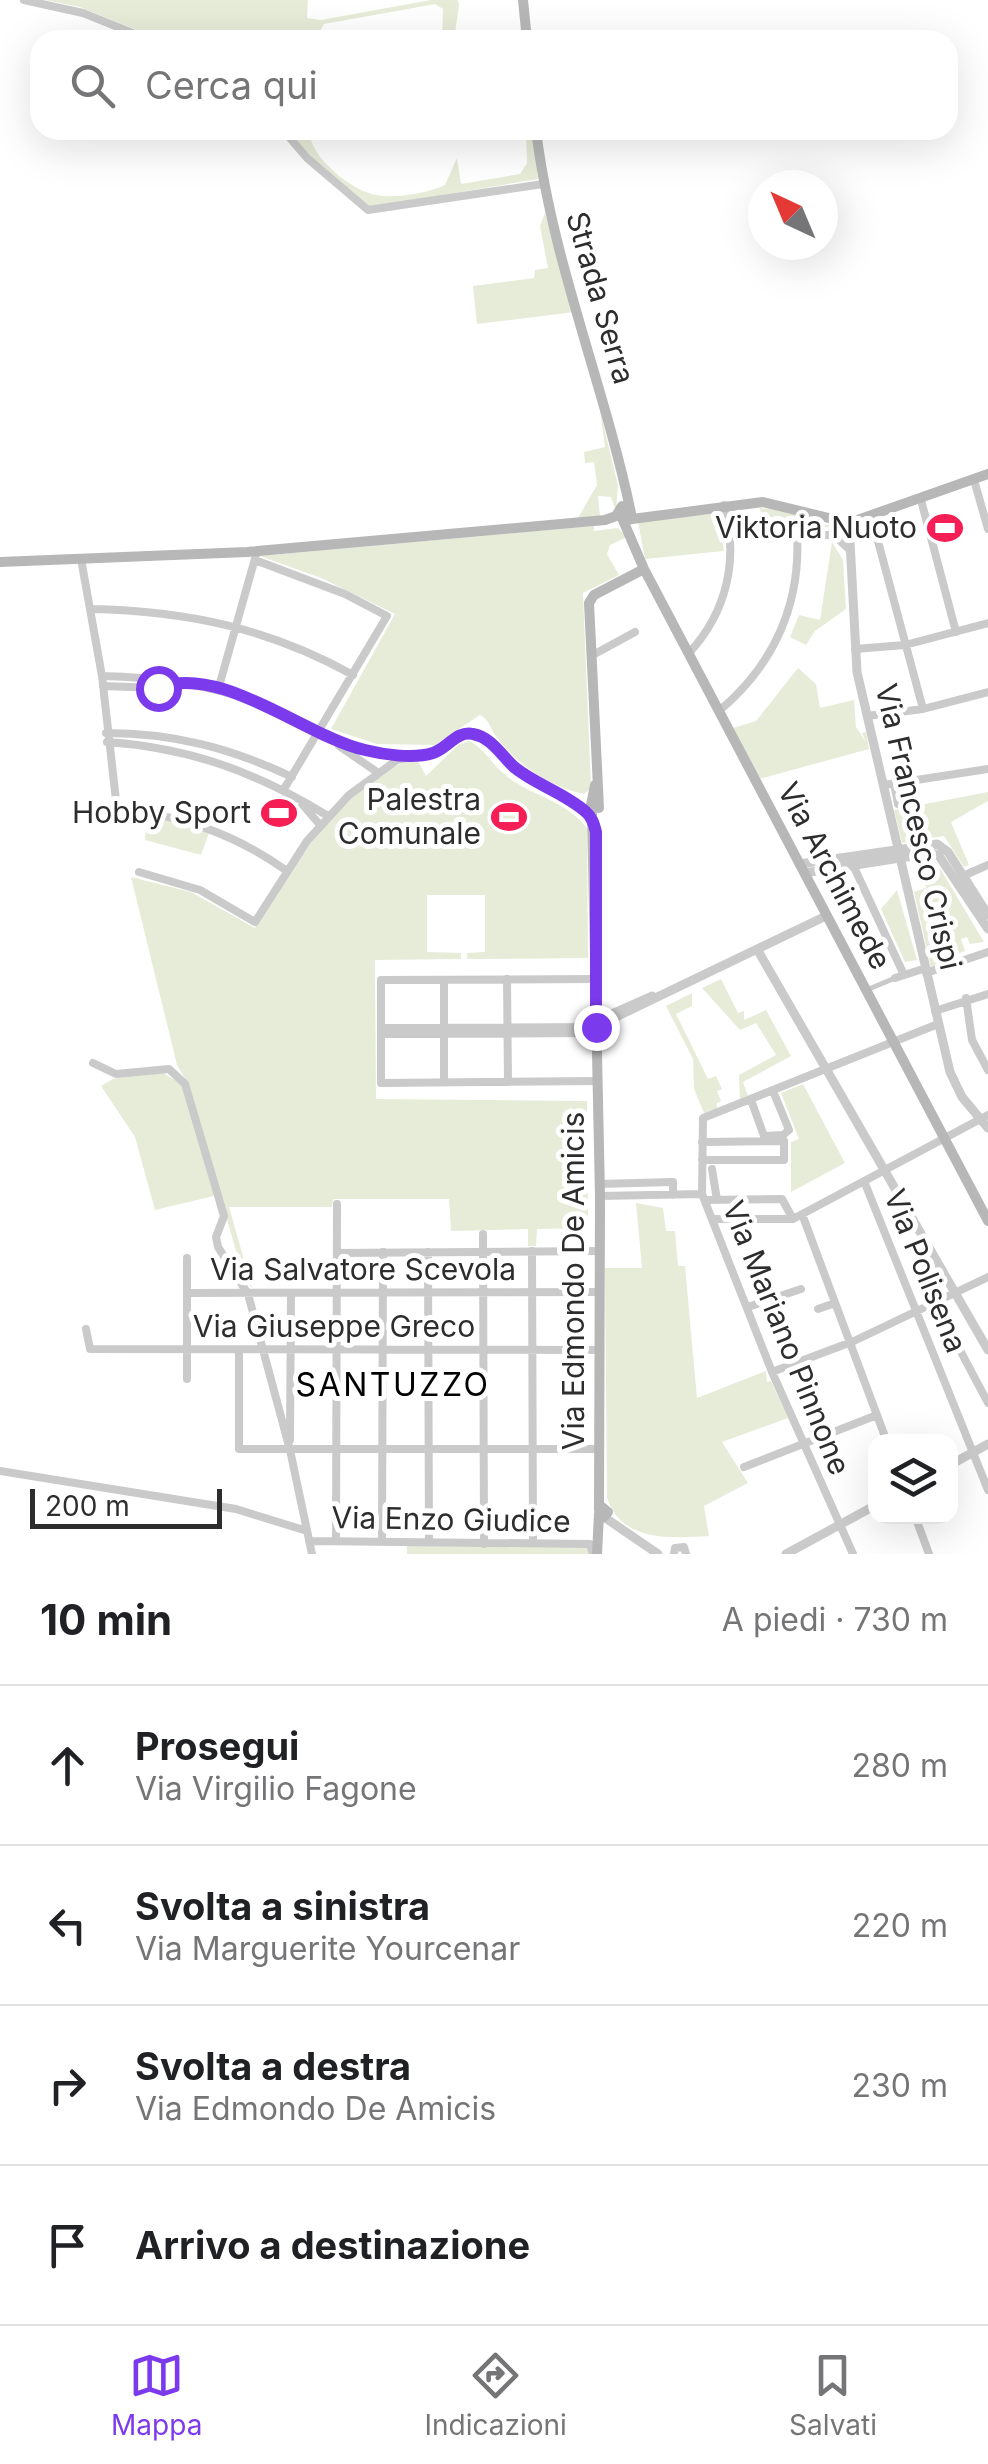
<!DOCTYPE html>
<html lang="it">
<head>
<meta charset="utf-8">
<style>
  :root { --surface:#fff; --page:#f6f6f6; --text:#202124; --muted:#757577; --line:#e0e0e0; --accent:#7c3aed }
  body { margin:0; font-family:Inter,sans-serif; background:var(--page); color:var(--text) }
  .controls { position:absolute; right:30px; bottom:30px; display:grid; overflow:hidden; border-radius:20px; box-shadow:0 10px 40px #0002 }
  .controls button { width:90px; height:90px; display:grid; place-items:center; padding:0; border:0; border-bottom:2px solid var(--line); background:var(--surface); color:var(--text); font:50px sans-serif }
  .compass { position:absolute; left:748px; top:170px; width:90px; height:90px; border-radius:50%; background:var(--surface); box-shadow:0 10px 40px #0002; rotate:316deg }
  .scale { position:absolute; left:30px; bottom:25px; width:192px; box-sizing:border-box; padding-left:10px; border:5px solid #2d2d2d; border-top:0; font-size:28px; line-height:35px; white-space:nowrap; color:#2d2d2d; -webkit-text-stroke:8px #fff; paint-order:stroke }
  .stop { position:absolute; width:30px; height:30px; margin:-22px; border:8px solid #7c3aed; border-radius:50%; background:#fff }
  .stop.end { background:#7c3aed; border-color:#fff; box-shadow:0 2px 10px #0008 }
  .list { margin:0; padding:0; list-style:none }
  h2 { display:flex; justify-content:space-between; align-items:center; height:130px; margin:0; padding:0 40px; font-size:42px }
  h2 small { font-size:32px; font-weight:400; color:var(--muted) }
  .list li { display:grid; grid-template-columns:65px 1fr auto; gap:30px; align-items:center; box-sizing:border-box; height:160px; padding:0 40px; border-top:2px solid var(--line) }
  .list b { display:block; font-size:38px; white-space:nowrap }
  .list p { margin:0; font-size:32px; white-space:nowrap; color:var(--muted) }
  .list em { font-size:32px; font-style:normal; color:var(--muted) }
  .icon { flex:none; width:55px; height:55px; fill:none; stroke:currentColor; stroke-width:2; stroke-linecap:round; stroke-linejoin:round }
  .map { position:relative; flex:none; width:988px; height:1554px; overflow:hidden }
  .search { position:absolute; background:var(--surface); box-shadow:0 10px 40px #0002; left:30px; right:30px; top:30px; height:110px; display:flex; align-items:center; gap:25px; box-sizing:border-box; padding:0 35px; border-radius:30px; color:var(--muted); font-size:38px }
  .sheet { height:770px; background:var(--surface) }
  nav { display:flex; justify-content:space-around; align-items:center; box-sizing:border-box; height:140px; border-top:2px solid var(--line); background:var(--surface); font-size:28px; color:var(--muted) }
  nav a { display:grid; justify-items:center; gap:5px }
  nav .on { color:var(--accent) }
  .map>svg:first-child { display:block }
  .green { fill:#e7ecd9 }
  .lines { fill:none; stroke-linecap:round; stroke-linejoin:round }
  .pedestrian { stroke:#cacaca; stroke-width:5 }
  .minor { stroke:#cacaca; stroke-width:8 }
  .tertiary { stroke:#cacaca; stroke-width:9 }
  .secondary { stroke:#b7b7b7; stroke-width:10 }
  .route { stroke:#7c3aed; stroke-width:12 }
  .labels { text-anchor:middle; stroke-width:10; stroke-linejoin:round; paint-order:stroke }
  .street-label { font-size:30px; fill:#2d2d2d; stroke:#fff }
  .poi-label { font-size:30px; fill:#2d2d2d; stroke:#fff; text-anchor:end }
  .neighbourhood-label { font-size:32px; letter-spacing:2.5px; fill:#000; stroke:#fff }
</style>
</head>
<body>
<div class="map">
<svg width="988" height="1554" viewBox="0 0 988 1554">
  <rect width="100%" height="100%" fill="#fff"/>
  <path class="green" d="M 45,0 L 308,0 L 307,18 L 321,20 L 431,0 L 458,0 L 459,5 L 454,40 L 442,40 L 443,9 L 435,4 L 324,24 L 315,40 L 162,40 L 80,7 Z
    M 288,130 L 310,130 C 307,153 345,184 366,192 C 387,201 425,194 445,185 L 457,158 L 461,184 L 520,174 L 527,163 L 526,137 L 533,130 L 538,179 L 370,207 L 309,156 Z
    M 545,213 L 574,312 L 477,324 L 473,286 L 534,278 L 535,270 L 548,268 L 540,226 Z
    M 600,410 L 618,486 L 616,511 L 611,497 L 598,496 L 600,516 L 578,518 L 597,485 L 594,462 L 585,463 L 584,452 L 605,447 Z
    M 760,508 L 783,510 L 843,530 L 844,537 L 829,527 L 789,531 L 788,541 L 766,543 Z
    M 718,513 L 724,551 L 645,559 L 638,522 Z
    M 594,526 L 594,531 L 618,528 L 627,537 L 610,545 L 607,554 L 619,575 L 583,593 L 591,788 L 584,794 C 552,788 518,765 498,739 C 490,730 491,721 480,715 L 435,745 L 377,744 L 331,729 L 395,614 L 321,578 L 260,556 Z
    M 832,542 L 843,560 L 846,609 L 815,631 L 806,645 L 790,637 L 799,615 L 820,620 Z
    M 798,668 L 816,684 L 820,708 L 854,700 L 856,727 L 866,742 L 862,733 L 866,732 L 869,749 L 759,779 L 733,728 L 756,721 Z
    M 469,741 C 484,748 491,763 503,773 C 527,795 565,799 587,828 L 588,958 L 467,959 L 467,953 L 485,952 L 485,895 L 427,895 L 427,952 L 461,953 L 461,959 L 375,960 L 376,1099 L 587,1101 L 588,1228 L 537,1229 L 536,1246 L 528,1246 L 528,1229 L 451,1231 L 449,1199 L 333,1199 L 332,1207 L 229,1207 L 252,1288 L 229,1262 L 238,1258 L 189,1086 L 177,1065 L 131,877 L 191,892 L 255,928 C 292,871 345,774 417,759 L 426,776 L 458,745 Z
    M 988,792 L 988,801 L 951,822 L 969,865 L 964,867 L 944,836 L 902,843 L 894,810 Z
    M 147,816 L 209,833 L 201,855 L 145,840 Z
    M 935,860 L 984,942 L 970,944 L 967,937 L 961,939 L 965,951 L 958,954 L 959,958 L 931,968 L 914,892 L 926,888 L 918,861 Z
    M 897,890 L 917,960 L 905,962 L 881,909 Z
    M 721,979 L 738,1013 L 744,1011 L 744,1020 L 766,1010 L 791,1056 L 743,1082 L 748,1096 L 740,1099 L 739,1075 L 776,1055 L 756,1023 L 740,1030 L 702,988 Z
    M 692,993 L 692,1006 L 676,1014 L 708,1079 L 716,1076 L 722,1089 L 717,1091 L 721,1101 L 716,1104 L 718,1108 L 704,1113 L 694,1089 L 693,1059 L 666,1006 Z
    M 160,1071 L 181,1084 L 214,1196 L 155,1210 L 135,1137 L 101,1086 L 113,1079 Z
    M 803,1084 L 845,1163 L 791,1192 L 791,1142 L 799,1139 L 781,1093 Z
    M 636,1203 L 663,1208 L 666,1231 L 675,1231 L 678,1266 L 685,1266 L 697,1398 L 766,1371 L 767,1382 L 771,1381 L 788,1418 L 722,1442 L 748,1483 L 704,1506 L 709,1536 C 673,1538 622,1543 607,1498 L 605,1268 L 642,1268 Z
    M 407,1546 L 432,1546 L 589,1547 L 589,1554 L 407,1554 Z"/>
  <g class="lines">
    <path class="pedestrian" d="M 869,989 L 895,978"/>
    <path class="minor" d="M 24,0 L 83,13 L 150,40
      M 283,130 L 307,158 L 368,210 L 543,184
      M 974,480 L 988,529
      M 921,500 L 956,632
      M 872,519 L 923,709
      M 81,559 L 102,676 L 117,809 C 181,815 235,834 287,871
      M 255,560 L 345,594 L 387,616 L 284,789
      M 91,609 C 186,611 269,628 353,675
      M 855,649 L 905,645 L 988,623
      M 689,653 C 727,612 739,559 724,505
      M 591,656 L 635,632
      M 102,676 C 161,677 219,686 274,709 C 325,730 345,750 403,755
      M 103,686 L 158,688 L 171,683
      M 218,690 L 256,555
      M 719,711 C 773,666 801,605 797,535 L 834,535 L 850,550
      M 867,716 L 923,709 L 988,692
      M 106,733 C 173,733 231,748 292,777
      M 107,742 C 191,748 256,772 328,816
      M 339,746 L 377,772
      M 894,783 L 898,804
      M 884,785 L 988,769
      M 302,804 L 320,825
      M 853,865 L 904,975
      M 139,872 L 200,890 L 255,922 L 307,841 L 349,795 L 397,760 L 434,752 L 469,733 L 488,741 L 529,778 L 591,813
      M 963,876 L 988,865
      M 926,973 L 988,952
      M 895,978 L 926,968
      M 507,979 L 508,1082
      M 595,979 L 381,980 L 381,1083 L 598,1081
      M 444,980 L 444,1082
      M 966,998 L 972,1040 L 988,1070
      M 935,1011 L 988,994
      M 381,1028 L 595,1027
      M 381,1034 L 595,1033
      M 93,1063 L 116,1074 L 169,1069 L 185,1084 L 224,1216 L 216,1237 L 218,1247 L 248,1294 L 290,1450 L 312,1554
      M 751,1100 L 764,1136 L 783,1135 L 789,1130 L 773,1091
      M 702,1160 L 784,1160 L 784,1141 L 702,1142
      M 712,1169 L 717,1200
      M 864,1181 L 988,1490
      M 599,1184 L 673,1182 L 673,1195
      M 702,1194 L 772,1372 L 853,1554
      M 600,1196 L 702,1194 L 703,1118 L 938,1024
      M 705,1200 L 782,1199 L 793,1219
      M 802,1214 L 887,1442
      M 715,1219 L 793,1219 L 988,1115
      M 483,1234 L 484,1544
      M 532,1251 L 533,1544
      M 428,1252 L 429,1543
      M 337,1253 L 599,1251
      M 187,1258 L 187,1379
      M 187,1293 L 600,1292
      M 935,1303 L 988,1403
      M 748,1307 L 801,1289
      M 818,1309 L 835,1303
      M 86,1329 L 90,1349 L 600,1350
      M 239,1350 L 239,1449 L 600,1449
      M 568,1350 L 568,1376
      M 772,1372 L 854,1341 L 988,1277
      M 290,1440 L 291,1293
      M 744,1467 L 877,1415
      M 0,1471 L 236,1509 L 307,1531
      M 915,1516 L 929,1554
      M 309,1541 L 590,1544 L 593,1554
      M 336,1541 L 337,1204
      M 382,1542 L 383,1252
      M 674,1554 L 675,1548 L 684,1547 L 686,1554"/>
    <path class="tertiary" d="M 849,523 L 857,672 L 950,1072 L 962,1097 L 988,1128
      M 799,864 L 937,844 L 948,852 L 988,915
      M 804,873 L 932,853 L 939,856 L 988,929
      M 757,949 L 988,1350
      M 598,1020 L 652,996
      M 595,1027 L 826,916
      M 950,1465 L 988,1444
      M 604,1517 L 658,1554
      M 786,1554 L 876,1505"/>
    <path class="secondary" d="M 523,0 L 527,40
      M 536,130 C 552,261 604,384 631,513
      M 632,519 L 763,502 L 849,523 L 988,474
      M 625,521 L 632,519 L 629,512 L 622,518 L 644,569 L 988,1221
      M 0,562 L 247,552 L 605,520 L 616,516 L 622,506
      M 591,805 L 595,785
      M 599,808 L 589,603 L 594,595 L 644,569
      M 592,814 L 600,1196 L 599,1510
      M 602,1507 L 608,1512 L 604,1517 L 599,1514 Z
      M 597,1554 L 599,1514"/>
  </g>
  <g class="lines">
    <path class="route" d="M 158,688 C 221,663 304,736 365,750 C 385,755 414,759 433,753 C 448,748 457,730 473,734 C 491,737 502,756 514,767 C 536,785 565,793 586,812 C 592,817 594,824 596,832 L 596,1027"/>
  </g>
  <defs>
    <symbol id="stadium-bare" viewBox="-9 -9 18 18"><path d="M0-5a6.5 5 0 1 0 0 10a6.5 5 0 1 0 0-10ZM-3.5-1.8h7v3.6h-7Z" fill="#f51e55" stroke="#fff" stroke-width="2.5" paint-order="stroke"/></symbol>
  </defs>
  <g fill-rule="evenodd">
    <use href="#stadium-bare" x="920" y="503" width="50" height="50"/>
    <use href="#stadium-bare" x="254" y="788" width="50" height="50"/>
    <use href="#stadium-bare" x="484" y="792" width="50" height="50"/>
  </g>
  <g class="labels">
    <g class="street-label">
      <text transform="translate(600 298) rotate(74)" y="10">Strada Serra</text>
      <text transform="translate(918 827) rotate(77)" y="10">Via Francesco Crispi</text>
      <text transform="translate(834 876) rotate(62)" y="10">Via Archimede</text>
      <text x="363" y="1280">Via Salvatore Scevola</text>
      <text transform="translate(925 1271) rotate(68)" y="10">Via Polisena</text>
      <text transform="translate(574 1281) rotate(-90)" y="10">Via Edmondo De Amicis</text>
      <text x="334" y="1337">Via Giuseppe Greco</text>
      <text transform="translate(786 1338) rotate(68)" y="10">Via Mariano Pinnone</text>
      <text transform="translate(451 1520) rotate(1)" y="10">Via Enzo Giudice</text>
    </g>
    <g class="poi-label">
      <text x="917" y="538">Viktoria Nuoto</text>
      <text x="481" y="810">Palestra<tspan x="481" dy="34">Comunale</tspan></text>
      <text x="251" y="823">Hobby Sport</text>
    </g>
    <g class="neighbourhood-label">
      <text x="393" y="1396">SANTUZZO</text>
    </g>
  </g>
</svg>
<div class="controls">
<button><svg class="icon" aria-label="layers" viewBox="0 0 24 24"><path d="M12 4l9 5-9 5-9-5zM3 14l9 5 9-5"/></svg></button>
</div>
<svg class="compass" viewBox="-18 -18 36 36"><path d="M0-13l5 13h-10z" fill="#e53935"/><path d="M0 13l5-13h-10z" fill="#757577"/></svg>
<div class="scale">200 m</div>
<div class="stop" style="left:158px;top:688px"></div>
<div class="stop end" style="left:596px;top:1027px"></div>
<div class="search"><svg class="icon" aria-label="search" viewBox="0 0 24 24"><circle cx="10" cy="10" r="6"/><path d="M15 15l6 6"/></svg>Cerca qui</div>
</div>
<section class="sheet">
<h2>10 min<small>A piedi · 730 m</small></h2>
<ul class="list">
<li><svg class="icon" aria-label="ahead" viewBox="0 0 24 24"><path d="M12 20V5M6 11l6-6 6 6"/></svg><div><b>Prosegui</b><p>Via Virgilio Fagone</p></div><em>280 m</em></li>
<li><svg class="icon" aria-label="left" viewBox="0 0 24 24"><path d="M17 20v-9H6M10 6l-5 5 5 5"/></svg><div><b>Svolta a sinistra</b><p>Via Marguerite Yourcenar</p></div><em>220 m</em></li>
<li><svg class="icon" aria-label="right" viewBox="0 0 24 24"><path d="M7 20v-9h11M14 6l5 5-5 5"/></svg><div><b>Svolta a destra</b><p>Via Edmondo De Amicis</p></div><em>230 m</em></li>
<li><svg class="icon" aria-label="arrive" viewBox="0 0 24 24"><path d="M6 21V4h12l-3 4 3 4H6"/></svg><div><b>Arrivo a destinazione</b></div></li>
</ul>
</section>
<nav>
<a class="on"><svg class="icon" aria-label="map" viewBox="0 0 24 24"><path d="M3 6l6-2 6 2 6-2v14l-6 2-6-2-6 2zM9 4v14M15 6v14"/></svg>Mappa</a>
<a><svg class="icon" aria-label="directions" viewBox="0 0 24 24"><path d="M12 3l9 9-9 9-9-9zM9 14v-3h6M13 9l2 2-2 2"/></svg>Indicazioni</a>
<a><svg class="icon" aria-label="saved" viewBox="0 0 24 24"><path d="M7 4h10v16l-5-4-5 4z"/></svg>Salvati</a>
</nav>
</body>
</html>
